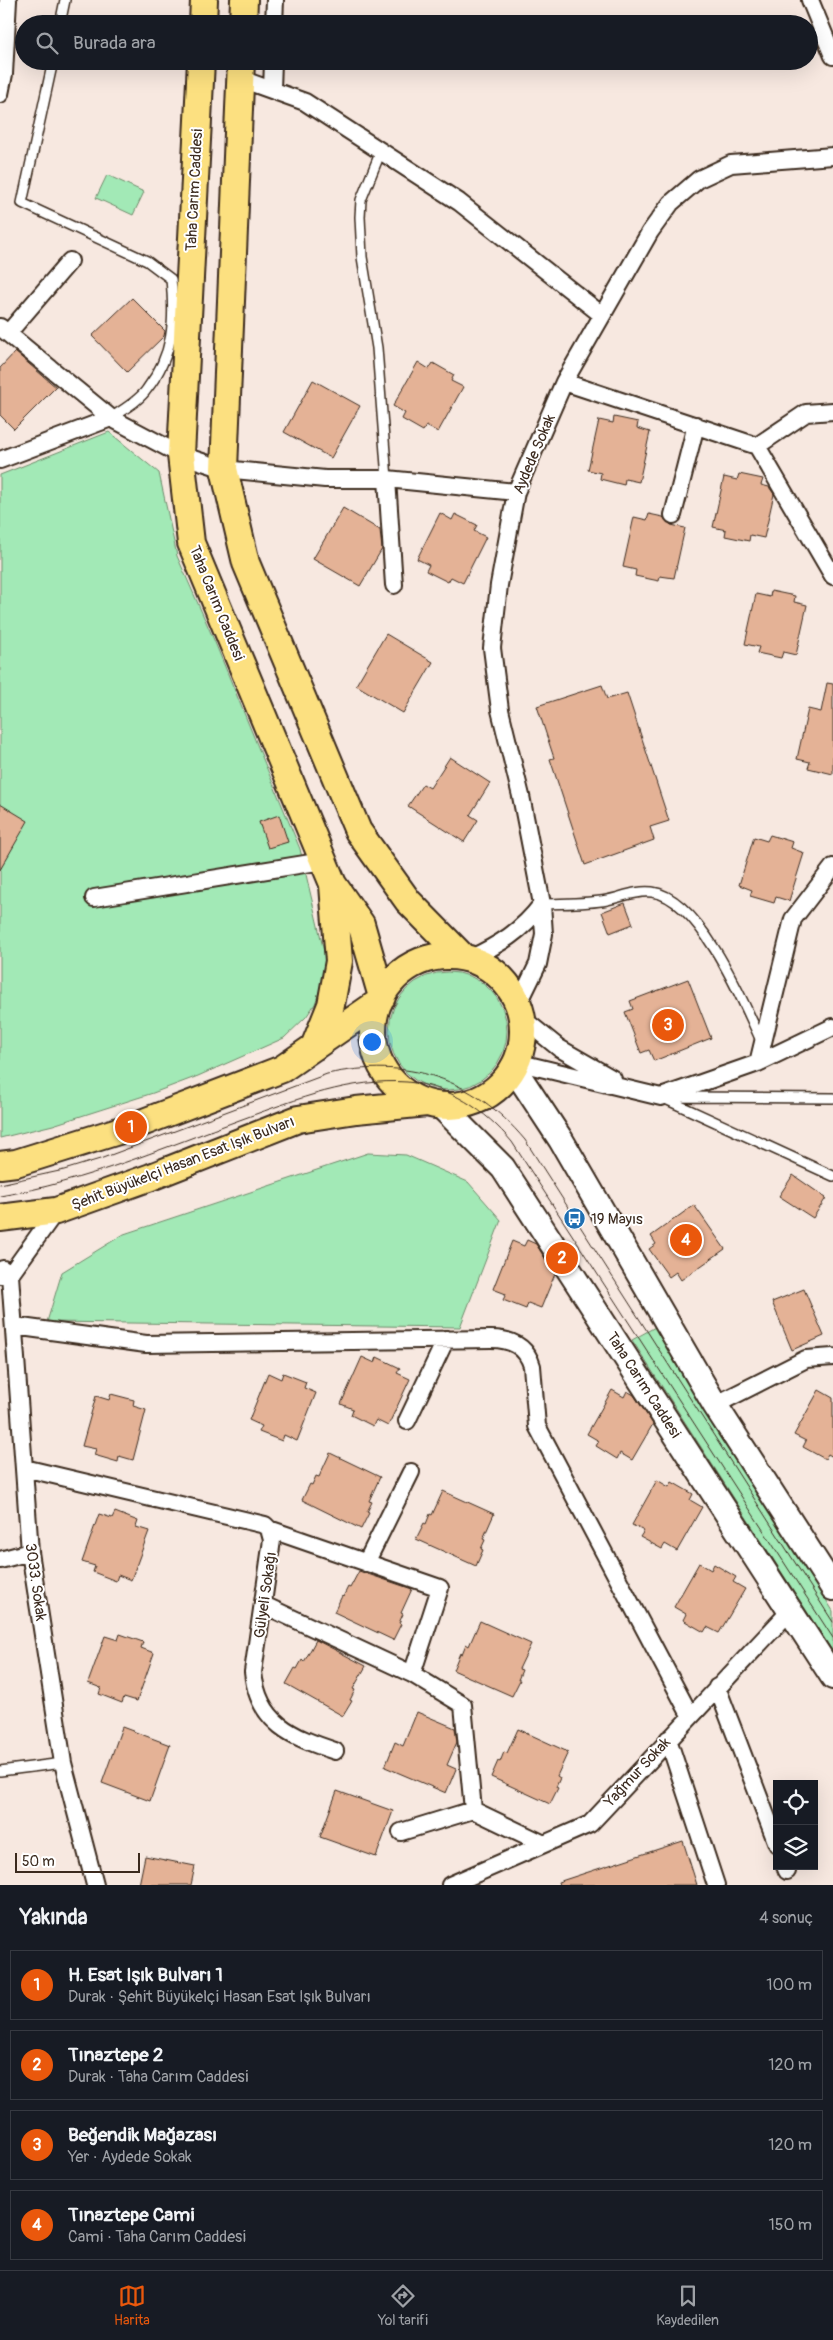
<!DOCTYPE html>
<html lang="tr">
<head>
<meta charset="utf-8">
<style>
  :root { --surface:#171b24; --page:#242831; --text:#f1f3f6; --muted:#9ea1a6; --line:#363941; --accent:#ea580c }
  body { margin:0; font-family:Pangolin,sans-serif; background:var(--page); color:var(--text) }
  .controls { position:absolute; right:15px; bottom:15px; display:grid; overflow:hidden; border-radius:0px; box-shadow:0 5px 20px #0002 }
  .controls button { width:45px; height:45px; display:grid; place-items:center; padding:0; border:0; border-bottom:1px solid var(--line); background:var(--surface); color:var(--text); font:25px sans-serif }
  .scale { position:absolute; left:15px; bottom:12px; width:125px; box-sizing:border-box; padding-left:5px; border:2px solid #3b2a1e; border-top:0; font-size:14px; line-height:18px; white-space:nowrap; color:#3b2a1e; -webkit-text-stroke:4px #fff; paint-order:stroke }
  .you { position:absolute; left:371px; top:1041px; width:18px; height:18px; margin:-12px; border:4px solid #fff; border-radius:50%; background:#1a73e8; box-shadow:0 0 0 8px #1a73e833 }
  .badge { display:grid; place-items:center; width:32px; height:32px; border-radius:50%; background:var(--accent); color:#fff; font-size:16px; font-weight:700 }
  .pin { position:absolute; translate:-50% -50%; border:2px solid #fff; box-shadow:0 1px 5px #0006 }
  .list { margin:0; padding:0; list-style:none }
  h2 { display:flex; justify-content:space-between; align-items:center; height:65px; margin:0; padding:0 20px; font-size:21px }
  h2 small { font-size:16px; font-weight:400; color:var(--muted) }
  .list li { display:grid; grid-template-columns:32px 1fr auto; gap:15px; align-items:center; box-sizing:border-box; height:70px; margin:0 10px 10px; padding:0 10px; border:1px solid var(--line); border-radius:0px }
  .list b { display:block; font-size:19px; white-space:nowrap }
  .list p { margin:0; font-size:16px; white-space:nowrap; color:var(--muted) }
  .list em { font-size:16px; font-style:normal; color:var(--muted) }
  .icon { flex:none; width:28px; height:28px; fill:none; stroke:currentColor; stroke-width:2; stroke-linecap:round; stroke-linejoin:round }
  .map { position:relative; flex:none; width:833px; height:1885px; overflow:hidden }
  .search { position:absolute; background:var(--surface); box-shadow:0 5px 20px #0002; left:15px; right:15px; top:15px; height:55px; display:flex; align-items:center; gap:12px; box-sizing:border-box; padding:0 18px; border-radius:28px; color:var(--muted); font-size:19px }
  .sheet { height:385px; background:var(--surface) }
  nav { display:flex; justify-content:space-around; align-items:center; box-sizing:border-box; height:70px; border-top:1px solid var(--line); background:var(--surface); font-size:14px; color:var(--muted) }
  nav a { display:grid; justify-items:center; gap:2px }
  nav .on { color:var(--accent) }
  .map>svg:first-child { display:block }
  .green { fill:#a2e9b6; stroke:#6e8a6a }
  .building { fill:#e4b296; stroke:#3b2a1e }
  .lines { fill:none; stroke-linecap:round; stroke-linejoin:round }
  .lane-casing { stroke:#3b2a1e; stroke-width:12 }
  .street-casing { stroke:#3b2a1e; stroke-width:20 }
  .secondary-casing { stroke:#3b2a1e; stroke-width:28 }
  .primary-casing { stroke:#3b2a1e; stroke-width:30 }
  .lane { stroke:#fff; stroke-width:9 }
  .street { stroke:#fff; stroke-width:16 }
  .secondary { stroke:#fff; stroke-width:24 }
  .primary { stroke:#fce080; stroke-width:26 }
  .tram { stroke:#3b2a1e; stroke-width:1 }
  .labels { text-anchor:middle; stroke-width:4; stroke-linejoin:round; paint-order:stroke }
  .street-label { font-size:15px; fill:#3b2a1e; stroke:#fff }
  .poi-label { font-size:15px; fill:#3b2a1e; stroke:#fff; text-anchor:start }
</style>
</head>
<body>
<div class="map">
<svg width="833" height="1885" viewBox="0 0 833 1885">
  <rect width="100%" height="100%" fill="#f7e8e0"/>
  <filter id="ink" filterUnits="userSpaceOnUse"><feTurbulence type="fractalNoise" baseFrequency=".02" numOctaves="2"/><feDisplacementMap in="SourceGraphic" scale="10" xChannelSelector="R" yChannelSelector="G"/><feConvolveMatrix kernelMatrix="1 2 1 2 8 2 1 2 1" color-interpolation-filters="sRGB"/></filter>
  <g filter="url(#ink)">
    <path class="green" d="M 107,175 L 144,192 L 133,215 L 96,198 Z
      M 109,432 L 159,473 L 177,556 L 214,640 L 300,849 L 325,956 L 323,981 L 315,1004 L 306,1017 L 284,1038 L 198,1076 L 153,1093 L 53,1125 L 0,1138 L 0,475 Z
      M389 1031a59 59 0 1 1 118 0a59 59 0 1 1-118 0Z
      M 368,1153 L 406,1155 L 468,1182 L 501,1220 L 460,1327 L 47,1322 L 62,1272 L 124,1234 Z
      M 657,1326 L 833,1611 L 833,1652 L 632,1340 Z"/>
    <path class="building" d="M 132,298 L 165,331 L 164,336 L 127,372 L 92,336 Z
      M 15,352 L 56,387 L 14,429 L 0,415 L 0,368 Z
      M 418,362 L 429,369 L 433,363 L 454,375 L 451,381 L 463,387 L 438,432 L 426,426 L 423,431 L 402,419 L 405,413 L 393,406 Z
      M 313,380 L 360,406 L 331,458 L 284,432 Z
      M 614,417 L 638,422 L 637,428 L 650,432 L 639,482 L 625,479 L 624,485 L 600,479 L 601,473 L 588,470 L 599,420 L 613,423 Z
      M 739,474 L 763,479 L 761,485 L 769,487 L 774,494 L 764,538 L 750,535 L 749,541 L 725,536 L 726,530 L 713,527 L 724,477 L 737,480 Z
      M 343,508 L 380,530 L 382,549 L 360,586 L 313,559 Z
      M 440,513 L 452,520 L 455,514 L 477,525 L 474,531 L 486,537 L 463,583 L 451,577 L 448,582 L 426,571 L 429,565 L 417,559 Z
      M 649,514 L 663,517 L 671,525 L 685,528 L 674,578 L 660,576 L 659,581 L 635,576 L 636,570 L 623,567 L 634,517 L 647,520 Z
      M 771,591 L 795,596 L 794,602 L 807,605 L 796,655 L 783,652 L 781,658 L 757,653 L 759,647 L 745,644 L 756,594 L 770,597 Z
      M 386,634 L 433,662 L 403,713 L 356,685 Z
      M 827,683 L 833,684 L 833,774 L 808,768 L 810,762 L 797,759 L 808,709 L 821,712 Z
      M 602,685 L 607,699 L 627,693 L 669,821 L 650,827 L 654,840 L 585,865 L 550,759 L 554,758 L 537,706 Z
      M 450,757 L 490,783 L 470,815 L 478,820 L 464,842 L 408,806 L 423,784 L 430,788 Z
      M 0,804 L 28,821 L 0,870 Z
      M 279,815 L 288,842 L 268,848 L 259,822 Z
      M 770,835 L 793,842 L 791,848 L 804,853 L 789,901 L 776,897 L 774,903 L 750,896 L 752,890 L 739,885 L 754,837 L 767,841 Z
      M 625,903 L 633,924 L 610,933 L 602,912 Z
      M 688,979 L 711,1038 L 654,1061 L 649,1050 L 641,1053 L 625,1012 L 633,1009 L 630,1001 Z
      M 793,1175 L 826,1198 L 813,1218 L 779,1196 Z
      M 694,1205 L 725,1249 L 681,1280 L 676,1272 L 669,1277 L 649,1249 L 656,1244 L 651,1236 Z
      M 527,1240 L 536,1244 L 555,1274 L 541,1308 L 528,1303 L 526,1309 L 503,1300 L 506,1294 L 493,1289 L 512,1241 L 524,1246 Z
      M 804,1289 L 824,1336 L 792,1350 L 772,1302 Z
      M 362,1357 L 375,1363 L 377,1357 L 400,1368 L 397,1373 L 410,1379 L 388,1426 L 376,1420 L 373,1426 L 351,1415 L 353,1409 L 341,1404 Z
      M 268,1373 L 281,1379 L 283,1373 L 306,1382 L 304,1388 L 316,1393 L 297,1441 L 284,1435 L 282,1441 L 259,1432 L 262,1426 L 249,1420 Z
      M 612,1390 L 624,1397 L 627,1391 L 634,1395 L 653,1424 L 632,1460 L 620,1453 L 617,1459 L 596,1446 L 599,1441 L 587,1434 Z
      M 819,1390 L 833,1398 L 833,1457 L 828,1454 L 825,1459 L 803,1447 L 806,1441 L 794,1435 Z
      M 111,1394 L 134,1400 L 133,1406 L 146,1410 L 133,1460 L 119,1456 L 118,1462 L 94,1455 L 96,1449 L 82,1446 L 96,1396 L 109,1400 Z
      M 330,1453 L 380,1477 L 369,1501 L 372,1502 L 367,1512 L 369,1513 L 361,1529 L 302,1500 L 310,1484 L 312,1485 L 316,1476 L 319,1477 Z
      M 657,1480 L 669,1487 L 672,1482 L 693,1494 L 690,1500 L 702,1507 L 677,1551 L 665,1544 L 662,1549 L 640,1537 L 644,1531 L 632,1525 Z
      M 443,1491 L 494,1514 L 483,1539 L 485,1540 L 481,1549 L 483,1550 L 476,1566 L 416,1539 L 424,1523 L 426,1524 L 430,1514 L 432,1515 Z
      M 115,1512 L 138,1521 L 136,1527 L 149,1531 L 131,1580 L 118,1575 L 116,1581 L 93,1572 L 95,1566 L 82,1562 L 99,1514 L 112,1518 Z
      M 699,1563 L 711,1570 L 714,1564 L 736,1577 L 733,1582 L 745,1589 L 719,1633 L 707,1627 L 704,1632 L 683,1620 L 686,1614 L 674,1607 Z
      M 359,1571 L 412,1589 L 401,1613 L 403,1614 L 399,1623 L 401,1624 L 393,1640 L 334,1612 L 342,1596 L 343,1597 L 348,1587 L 350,1588 Z
      M 480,1621 L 531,1644 L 519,1669 L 522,1670 L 518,1680 L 520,1680 L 512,1696 L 453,1670 L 460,1653 L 462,1654 L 466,1644 L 469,1646 Z
      M 120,1634 L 143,1642 L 141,1648 L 154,1653 L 137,1701 L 124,1697 L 122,1703 L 99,1694 L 101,1688 L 88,1683 L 105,1636 L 118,1640 Z
      M 316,1640 L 366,1666 L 353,1689 L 355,1690 L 350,1700 L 352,1701 L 343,1716 L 286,1684 L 295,1668 L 297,1669 L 302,1660 L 304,1662 Z
      M 417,1712 L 455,1728 L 457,1742 L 447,1765 L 456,1769 L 446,1793 L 385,1767 L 395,1742 L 403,1746 Z
      M 122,1727 L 170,1745 L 150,1801 L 102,1783 Z
      M 518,1729 L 568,1752 L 557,1776 L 560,1778 L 556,1787 L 558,1788 L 550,1804 L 491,1777 L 498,1761 L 500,1762 L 504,1752 L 507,1753 Z
      M 337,1791 L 393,1811 L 376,1857 L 320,1837 Z
      M 683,1841 L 697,1885 L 559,1885 L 558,1882 Z
      M 145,1856 L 195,1866 L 191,1885 L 139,1885 Z"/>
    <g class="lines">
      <defs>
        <path id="lane" d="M 60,24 L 65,0
          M 53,61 L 22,203 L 147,261 L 171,279 C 175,321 174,354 147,389 C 139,401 122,410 111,418
          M 381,151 L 361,200 L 360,217 L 362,257 L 377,348 L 387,479
          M 542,904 C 564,903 586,904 607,900 C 622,897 637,890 652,892 C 700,898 744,1003 762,1043
          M 661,1097 L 833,1176
          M 674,1097 L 833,1098
          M 0,1771 L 63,1763"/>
        <path id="street" d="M 810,0 L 833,56
          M 274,24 L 275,0
          M 241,79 L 305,102 L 459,202 L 602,315
          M 272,90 L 273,61
          M 0,94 L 4,74 L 8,0
          M 0,327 L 111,418 L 181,455 L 224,469 L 325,479 L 387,479 L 516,492
          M 9,332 L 70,261
          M 564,382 L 757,446
          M 757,446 L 833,576
          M 757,446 L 806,413 L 833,411
          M 0,460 L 111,418
          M 387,479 L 394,585
          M 673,515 L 696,425
          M 94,898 L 323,861
          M 469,959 C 499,945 522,931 542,904
          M 518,1005 L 538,964 L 544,934 L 542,904 L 521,796 L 500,710 L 492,648 L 499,585 L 516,492 L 564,382 L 650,232 L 671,203 L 699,179 L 731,164 L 833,156
          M 522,1018 L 559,1048 L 613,1079
          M 516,1062 L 661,1097 L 758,1063 L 833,1027
          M 758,1063 L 793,919 L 833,867
          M 3,1269 L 10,1275 L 56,1211
          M 0,1275 L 10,1275 L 30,1552 L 63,1763 L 95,1885
          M 14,1326 L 146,1344 L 491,1339 C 511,1339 526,1346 532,1366 L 537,1426 L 690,1715
          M 715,1405 L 806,1359 L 833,1357
          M 407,1421 L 446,1339
          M 24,1468 L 265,1525 L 269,1529 L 272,1540 L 253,1672 C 258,1723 292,1737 335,1751
          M 269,1529 L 440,1588 L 412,1674 L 463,1705 L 473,1810 L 544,1844
          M 0,1560 L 30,1552
          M 366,1563 L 411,1472
          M 264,1605 L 412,1674
          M 717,1687 L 777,1844
          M 668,1739 L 716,1885
          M 401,1832 L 473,1810
          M 785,1866 L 787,1871
          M 450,1885 L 590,1824 L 790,1611"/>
        <path id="secondary" d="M 513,1067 L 561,1140 L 715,1405 L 833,1588
          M 440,1105 L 503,1168 L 833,1677"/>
        <path id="primary" d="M 203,24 L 204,0
          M 243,24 L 244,0
          M 201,61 L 181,455 L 191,543 L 333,884 L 361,924 L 382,997
          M 241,61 L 224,469 L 246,563 L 358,831 L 408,901 L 463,957
          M373 1031a75 75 0 1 1 150 0a75 75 0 1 1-150 0Z
          M 314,1047 L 331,1005 L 339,961 L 333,885
          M 0,1165 L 16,1163 L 131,1127 L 282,1069 L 379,1002
          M 0,1218 L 56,1211 L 151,1177 L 298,1119 L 356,1110 L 427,1103"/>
      </defs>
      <use href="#lane" class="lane-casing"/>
      <use href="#street" class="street-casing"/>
      <use href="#secondary" class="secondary-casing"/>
      <use href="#primary" class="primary-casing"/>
      <use href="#lane" class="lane"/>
      <use href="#street" class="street"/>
      <use href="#secondary" class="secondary"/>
      <use href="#primary" class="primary"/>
      <path class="tram" d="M 0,1184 L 64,1170 L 100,1159 L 327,1074 C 407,1057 472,1077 525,1140 L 833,1622
        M 0,1196 C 85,1182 165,1147 245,1118 C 297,1099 351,1078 407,1082 C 450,1086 485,1110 512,1142 L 833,1638"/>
    </g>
  </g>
  <defs>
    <symbol id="bus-disc" viewBox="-11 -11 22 22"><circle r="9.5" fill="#1f6fb2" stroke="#fff"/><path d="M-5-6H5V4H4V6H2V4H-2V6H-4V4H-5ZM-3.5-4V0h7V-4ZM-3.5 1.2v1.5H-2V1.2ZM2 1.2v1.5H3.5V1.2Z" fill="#fff"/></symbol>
  </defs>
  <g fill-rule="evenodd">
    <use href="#bus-disc" x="562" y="1206" width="25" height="25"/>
  </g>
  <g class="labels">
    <g class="street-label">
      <text transform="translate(194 190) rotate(-87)" y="5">Taha Carım Caddesi</text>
      <text transform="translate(534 454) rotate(-67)" y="5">Aydede Sokak</text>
      <text transform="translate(217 603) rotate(68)" y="5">Taha Carım Caddesi</text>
      <text transform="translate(183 1163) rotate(-21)" y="5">Şehit Büyükelçi Hasan Esat Işık Bulvarı</text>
      <text transform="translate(644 1385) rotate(57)" y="5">Taha Carım Caddesi</text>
      <text transform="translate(36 1582) rotate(82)" y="5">3033. Sokak</text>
      <text transform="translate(265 1595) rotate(-82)" y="5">Gülyeli Sokağı</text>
      <text transform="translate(637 1772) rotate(-47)" y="5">Yağmur Sokak</text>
    </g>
    <g class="poi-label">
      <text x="591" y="1224">19 Mayıs</text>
    </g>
  </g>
</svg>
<div class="controls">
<button><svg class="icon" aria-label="locate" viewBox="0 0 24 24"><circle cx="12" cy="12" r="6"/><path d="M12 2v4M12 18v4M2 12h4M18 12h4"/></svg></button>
<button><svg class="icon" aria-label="layers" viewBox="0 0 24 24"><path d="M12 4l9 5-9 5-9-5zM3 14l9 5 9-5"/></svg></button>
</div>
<div class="scale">50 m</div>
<div class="you"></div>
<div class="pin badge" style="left:131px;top:1127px">1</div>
<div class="pin badge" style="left:562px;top:1258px">2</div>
<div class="pin badge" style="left:668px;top:1025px">3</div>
<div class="pin badge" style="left:686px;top:1240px">4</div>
<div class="search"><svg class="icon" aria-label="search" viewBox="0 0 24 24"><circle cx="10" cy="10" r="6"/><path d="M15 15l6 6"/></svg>Burada ara</div>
</div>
<section class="sheet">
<h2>Yakında<small>4 sonuç</small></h2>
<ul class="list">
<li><span class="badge">1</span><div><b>H. Esat Işık Bulvarı 1</b><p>Durak · Şehit Büyükelçi Hasan Esat Işık Bulvarı</p></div><em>100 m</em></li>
<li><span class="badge">2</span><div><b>Tınaztepe 2</b><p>Durak · Taha Carım Caddesi</p></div><em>120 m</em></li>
<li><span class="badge">3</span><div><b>Beğendik Mağazası</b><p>Yer · Aydede Sokak</p></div><em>120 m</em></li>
<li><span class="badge">4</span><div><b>Tınaztepe Cami</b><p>Cami · Taha Carım Caddesi</p></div><em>150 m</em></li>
</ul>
</section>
<nav>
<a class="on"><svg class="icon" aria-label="map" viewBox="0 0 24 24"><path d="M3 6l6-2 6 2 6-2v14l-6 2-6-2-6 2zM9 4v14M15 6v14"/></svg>Harita</a>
<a><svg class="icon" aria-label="directions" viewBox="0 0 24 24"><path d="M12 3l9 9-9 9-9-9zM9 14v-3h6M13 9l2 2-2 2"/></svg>Yol tarifi</a>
<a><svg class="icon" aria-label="saved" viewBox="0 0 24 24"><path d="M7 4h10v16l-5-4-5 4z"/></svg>Kaydedilen</a>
</nav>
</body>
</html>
